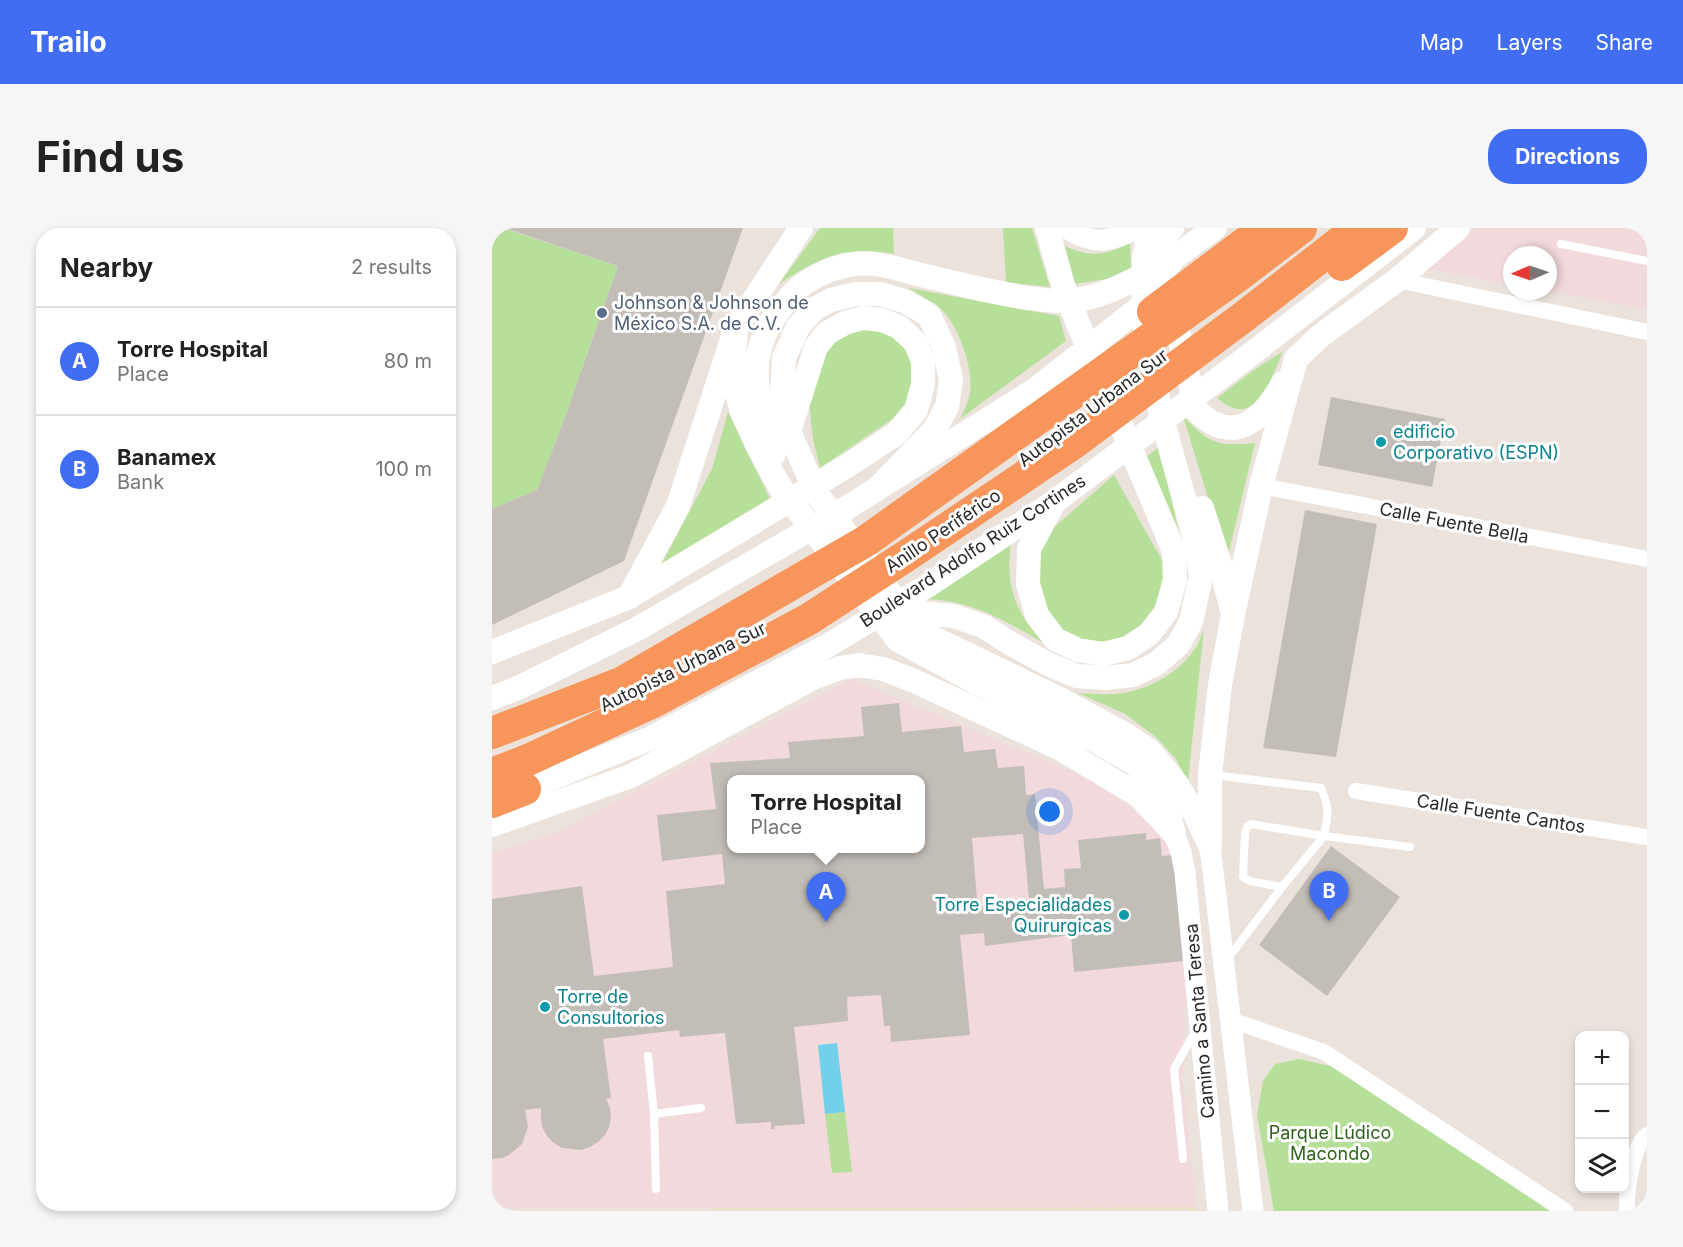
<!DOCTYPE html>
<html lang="en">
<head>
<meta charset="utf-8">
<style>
  :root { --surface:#fff; --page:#f6f6f6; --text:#222; --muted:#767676; --line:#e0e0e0; --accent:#416df2 }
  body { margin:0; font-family:Inter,sans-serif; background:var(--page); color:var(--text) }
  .controls { position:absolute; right:18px; bottom:18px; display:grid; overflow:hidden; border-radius:12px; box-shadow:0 3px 9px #0003 }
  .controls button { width:54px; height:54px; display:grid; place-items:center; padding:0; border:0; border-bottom:2px solid var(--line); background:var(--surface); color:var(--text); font:30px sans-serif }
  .compass { position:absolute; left:1011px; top:18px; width:54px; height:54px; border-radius:50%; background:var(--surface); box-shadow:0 3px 9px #0003; rotate:268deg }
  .you { position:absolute; left:558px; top:584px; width:21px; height:21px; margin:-15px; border:4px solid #fff; border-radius:50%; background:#1a73e8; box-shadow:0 0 0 9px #1a73e833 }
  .badge { display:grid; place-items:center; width:39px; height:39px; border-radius:50%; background:var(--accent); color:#fff; font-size:20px; font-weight:700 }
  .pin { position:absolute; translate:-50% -50px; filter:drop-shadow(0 2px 3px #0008) }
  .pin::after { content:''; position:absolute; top:32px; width:21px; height:18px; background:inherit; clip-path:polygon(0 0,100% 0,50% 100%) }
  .popup { position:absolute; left:235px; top:547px; width:198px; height:78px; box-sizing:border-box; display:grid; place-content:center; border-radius:12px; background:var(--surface); filter:drop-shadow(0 2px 4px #0005); font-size:20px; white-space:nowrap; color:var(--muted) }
  .popup b { font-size:22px; color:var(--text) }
  .popup::after { content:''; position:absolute; left:50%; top:100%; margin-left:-12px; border:12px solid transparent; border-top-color:var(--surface) }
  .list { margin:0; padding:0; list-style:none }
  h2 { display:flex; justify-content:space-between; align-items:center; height:78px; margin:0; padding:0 24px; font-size:26px }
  h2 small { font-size:20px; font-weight:400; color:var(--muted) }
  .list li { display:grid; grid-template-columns:39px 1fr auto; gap:18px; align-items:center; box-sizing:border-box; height:108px; padding:0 24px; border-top:2px solid var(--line) }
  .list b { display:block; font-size:22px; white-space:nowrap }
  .list p { margin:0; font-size:20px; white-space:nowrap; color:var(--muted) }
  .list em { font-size:20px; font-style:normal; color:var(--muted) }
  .icon { flex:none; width:33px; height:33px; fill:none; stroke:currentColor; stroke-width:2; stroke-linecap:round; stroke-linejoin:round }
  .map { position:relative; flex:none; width:1155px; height:983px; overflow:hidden; border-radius:24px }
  header { display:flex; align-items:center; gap:36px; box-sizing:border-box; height:84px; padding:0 30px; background:var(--accent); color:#fff }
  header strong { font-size:28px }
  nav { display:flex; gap:33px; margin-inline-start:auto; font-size:21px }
  .intro { display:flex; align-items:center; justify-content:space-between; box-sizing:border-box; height:144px; padding:0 36px }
  h1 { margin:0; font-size:42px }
  .button { padding:15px 27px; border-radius:24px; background:var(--accent); color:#fff; font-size:21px; font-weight:700 }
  main { display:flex; gap:36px; padding:0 36px }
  aside { flex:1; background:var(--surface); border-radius:24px; box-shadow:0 3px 9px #0003 }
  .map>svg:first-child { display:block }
  .education { fill:#ece0cb }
  .medical { fill:#f2d9dc; fill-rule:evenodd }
  .green { fill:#b6e09a }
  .water { fill:#72d1e9 }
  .building { fill:#c3bdb8; fill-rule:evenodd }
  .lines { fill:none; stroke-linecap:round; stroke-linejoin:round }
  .service { stroke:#fff; stroke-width:8 }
  .minor { stroke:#fff; stroke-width:16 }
  .tertiary { stroke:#fff; stroke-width:21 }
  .secondary { stroke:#fff; stroke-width:24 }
  .motorway { stroke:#f7955a; stroke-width:32 }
  .service-dot { fill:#5c6f8a; stroke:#fff; stroke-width:2 }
  .culture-dot { fill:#0f9aa8; stroke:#fff; stroke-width:2 }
  .labels { text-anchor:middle; stroke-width:6; stroke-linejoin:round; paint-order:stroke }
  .service-label { font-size:18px; fill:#4e5e75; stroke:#fff; text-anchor:start }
  .street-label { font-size:18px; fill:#292929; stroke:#fff }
  .culture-label { font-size:18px; fill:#0d838f; stroke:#fff; text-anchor:start }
  .park-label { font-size:18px; fill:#2f631c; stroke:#fff }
</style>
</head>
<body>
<header>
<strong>Trailo</strong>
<nav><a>Map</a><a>Layers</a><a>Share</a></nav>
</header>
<div class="intro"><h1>Find us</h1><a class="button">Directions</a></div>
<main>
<aside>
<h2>Nearby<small>2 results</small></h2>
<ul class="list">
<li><span class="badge">A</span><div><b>Torre Hospital</b><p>Place</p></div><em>80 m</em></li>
<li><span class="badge">B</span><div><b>Banamex</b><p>Bank</p></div><em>100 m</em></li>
</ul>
</aside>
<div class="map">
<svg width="1155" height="983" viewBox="0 0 1155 983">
  <rect width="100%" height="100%" fill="#ebe3db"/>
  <path class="education" d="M 704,979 L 705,983 L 220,983 L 220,980 Z"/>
  <path class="medical" d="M 982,0 L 1155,0 L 1155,81 L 1055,63 L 1056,63 L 1056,27 L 1020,27 L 1020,57 L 931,40 Z
    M 359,451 L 596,550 L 681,611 L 695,732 L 691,850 L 704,979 L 0,980 L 0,626 L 65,605 ZM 240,552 L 428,552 L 428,620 L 240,620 Z"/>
  <path class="green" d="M 0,0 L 11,0 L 126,38 L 72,192 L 45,262 L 0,281 Z
    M 328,0 L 401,0 L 402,26 C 353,17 328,29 287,56 Z
    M 511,0 L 540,0 L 558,59 L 514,54 Z
    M 638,15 L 639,42 L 621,50 L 583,56 L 570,17 C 597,29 611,29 638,15 Z
    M 417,60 L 567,88 L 574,113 L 468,191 C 471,184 475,177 477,169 C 484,146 467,98 449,81 C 440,73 427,67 417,60 Z
    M 357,100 L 390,101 L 416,121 L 424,152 L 412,181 L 399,192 L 328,240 L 321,211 L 317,175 L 331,121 Z
    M 791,123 C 779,152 763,204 725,170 L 759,144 Z
    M 236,184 L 279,273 L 168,339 L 220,241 Z
    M 691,188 C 717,215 725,219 763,215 L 735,332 Z
    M 668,218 L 689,315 L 653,230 Z
    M 622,247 L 670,332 L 672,352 L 660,388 L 630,412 L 610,416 L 589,413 L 570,404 L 546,370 L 545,327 L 553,307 Z
    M 519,316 C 513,357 523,385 552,415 C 511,392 484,374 436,371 Z
    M 712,401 L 696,553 L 683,530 L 664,509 L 633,486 L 586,465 C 601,466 617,467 632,465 C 659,460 687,444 702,422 C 707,416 709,408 712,401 Z
    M 807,831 L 843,839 L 1058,983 L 782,983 L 765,887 L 771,853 L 783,836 Z
    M 353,884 L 360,944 L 340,945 L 333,886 Z"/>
  <path class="water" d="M 345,815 L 353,884 L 333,886 L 326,817 Z"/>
  <path class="building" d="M 12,0 L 251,0 L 132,333 L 0,397 L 0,281 L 45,262 L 72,192 L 126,38 Z
    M 839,169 L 953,191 L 940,259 L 826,237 Z
    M 813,282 L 885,296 L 844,529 L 771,520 Z
    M 407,475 L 410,504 L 469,498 L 472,524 L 503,521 L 506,540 L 532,538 L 534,567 L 543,566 L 552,661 L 573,659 L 572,641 L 589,640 L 586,612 L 654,605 L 654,612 L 668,610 L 670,628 L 681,627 L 692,733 L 582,744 L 579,707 L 493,718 L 492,705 L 468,707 L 478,807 L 399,814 L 398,798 L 392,798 L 389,767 L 355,769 L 356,793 L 302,799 L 313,896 L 282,898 L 283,901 L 279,901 L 279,894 L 244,896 L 233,805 L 188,809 L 187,802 L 111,811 L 119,870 L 114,871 L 118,880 L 119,890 L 117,899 L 113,907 L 106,914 L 98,919 L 89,922 L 70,920 L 62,915 L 55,908 L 50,899 L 49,890 L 49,880 L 33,882 L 36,899 L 30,916 L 17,927 L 10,930 L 0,931 L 0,671 L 90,658 L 102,748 L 181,739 L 174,663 L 233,656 L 230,626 L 170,633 L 165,587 L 224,581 L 218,535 L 298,530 L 296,514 L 372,508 L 369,479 ZM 240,552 L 428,552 L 428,620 L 240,620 ZM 531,606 L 537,671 L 489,678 L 490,682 L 486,683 L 480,610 Z
    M 839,618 L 908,669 L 835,768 L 767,717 Z"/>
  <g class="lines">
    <path class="service" d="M 1069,16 L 1155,33
      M 721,547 L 829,560 C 838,581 836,586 832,608 L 918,619
      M 734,733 L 790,659 L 832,608 L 759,596 L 755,599 L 753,605 L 751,649 L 758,653 L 790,659
      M 156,828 L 162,886 L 164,961
      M 162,886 L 209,880
      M 691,931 L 682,841 L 704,802"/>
    <path class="minor" d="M 905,52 L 1155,104
      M 769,258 L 1155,331
      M 864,563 L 1155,609
      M 739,792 L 832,824 L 1073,983
      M 1135,983 C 1134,964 1140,919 1155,907"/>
    <path class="tertiary" d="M 574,0 C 602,18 618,14 646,0
      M 682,605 L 689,624 L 693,645 L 726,983
      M 718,618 L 761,983"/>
    <path class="secondary" d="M 555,0 L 571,57 L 585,93 L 682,323 L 683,352 L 674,384 L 657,406 L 636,420 L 611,426 L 586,422 L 563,411 L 545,387 L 536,356 L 537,321 L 561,276
      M 670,35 L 668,24 L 669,11 L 680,0
      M 680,77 L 704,182 C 741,219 771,192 791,155
      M 244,99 L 241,149 L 249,181 L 266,219 L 288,259 L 406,412 L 485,455 L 604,513 L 642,535 L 670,563 L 681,602
      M 282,226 C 278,210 273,194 269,178 C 258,133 268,102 298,69 C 313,51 339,39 362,36 C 384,33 407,41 429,47 C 465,55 500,65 536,70 C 548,71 561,74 573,73 C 605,72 634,56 662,41
      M 384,262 L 442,202 L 455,179 L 459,152 L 452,119 L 437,87 L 412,73 L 389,66 L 364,66 L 339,72 L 322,81 L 306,99 L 292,130 L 290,167 L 297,203 L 323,263 L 425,402 L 566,470 L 631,505 L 658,523 L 684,555 L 703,586 L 718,618
      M 710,280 L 728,336 L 740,382
      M 137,369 L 186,278 L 244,99 L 309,0
      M 404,385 L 427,385 L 462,388 L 493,399 L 519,416 L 560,438 L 585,448 L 613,450 L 641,447 L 664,436 L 686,417 L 699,394 L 709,348 L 702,307 L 668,183 L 653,99 L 651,59 L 652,28 L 658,0
      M 0,424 L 137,369 L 355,238 L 404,206 L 424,182 L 431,156 L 431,133 L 423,114 L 407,99 L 390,92 L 371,90 L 353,95 L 335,105 L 324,119 L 298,200
      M 0,470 L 26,460 L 145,401 L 353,281 L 544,161 L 655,74 L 660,69 L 680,31 L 723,0
      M 19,569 L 33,561 L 159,510 L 333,419 L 435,358 L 562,274 L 750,133 L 922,0
      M 0,597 L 139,548 L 321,450 L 348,440 L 367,437 L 391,441 L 420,452 L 567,520 L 646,567 L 682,605
      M 718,610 L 718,547 L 728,457 L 741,387 L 769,258 L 804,131 L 828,108 L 905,52 L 966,0"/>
    <path class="motorway" d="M 850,37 L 900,0
      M 661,84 L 773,0
      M 0,505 L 129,455 L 374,313 L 746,48 L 809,0
      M 0,546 L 36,532 L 161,474 L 317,391 L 414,328 L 582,215 L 750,90 L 866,0
      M 0,574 L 33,561"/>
  </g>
  <circle class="service-dot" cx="110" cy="85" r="6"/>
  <g class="culture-dot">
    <circle cx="889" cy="214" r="6"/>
    <circle cx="632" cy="687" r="6"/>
    <circle cx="53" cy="779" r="6"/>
  </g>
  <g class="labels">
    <g class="service-label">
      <text x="122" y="81">Johnson &amp; Johnson de<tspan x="122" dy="21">México S.A. de C.V.</tspan></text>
    </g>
    <g class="street-label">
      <text transform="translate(601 180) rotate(-37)" y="6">Autopista Urbana Sur</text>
      <text transform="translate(962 295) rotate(11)" y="6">Calle Fuente Bella</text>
      <text transform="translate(451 303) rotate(-34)" y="6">Anillo Periférico</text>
      <text transform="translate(481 323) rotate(-33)" y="6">Boulevard Adolfo Ruiz Cortines</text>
      <text transform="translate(191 439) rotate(-26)" y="6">Autopista Urbana Sur</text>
      <text transform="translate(1009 586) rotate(9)" y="6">Calle Fuente Cantos</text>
      <text transform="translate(708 793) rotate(-95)" y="6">Camino a Santa Teresa</text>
    </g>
    <g class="culture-label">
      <text x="901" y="210">edificio<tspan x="901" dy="21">Corporativo (ESPN)</tspan></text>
      <text x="620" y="683" text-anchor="end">Torre Especialidades<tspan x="620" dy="21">Quirurgicas</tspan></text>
      <text x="65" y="775">Torre de<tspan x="65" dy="21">Consultorios</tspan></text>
    </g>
    <g class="park-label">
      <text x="838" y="911">Parque Lúdico<tspan x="838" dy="21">Macondo</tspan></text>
    </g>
  </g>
</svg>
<div class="controls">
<button>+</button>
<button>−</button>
<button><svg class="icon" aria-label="layers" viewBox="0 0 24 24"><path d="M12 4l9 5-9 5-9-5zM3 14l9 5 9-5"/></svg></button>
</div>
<svg class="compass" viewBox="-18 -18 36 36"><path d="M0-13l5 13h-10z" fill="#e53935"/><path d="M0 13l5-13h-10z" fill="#767676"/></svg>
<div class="you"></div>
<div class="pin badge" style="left:334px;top:694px">A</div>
<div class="popup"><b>Torre Hospital</b>Place</div>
<div class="pin badge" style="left:837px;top:693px">B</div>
</div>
</main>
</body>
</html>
